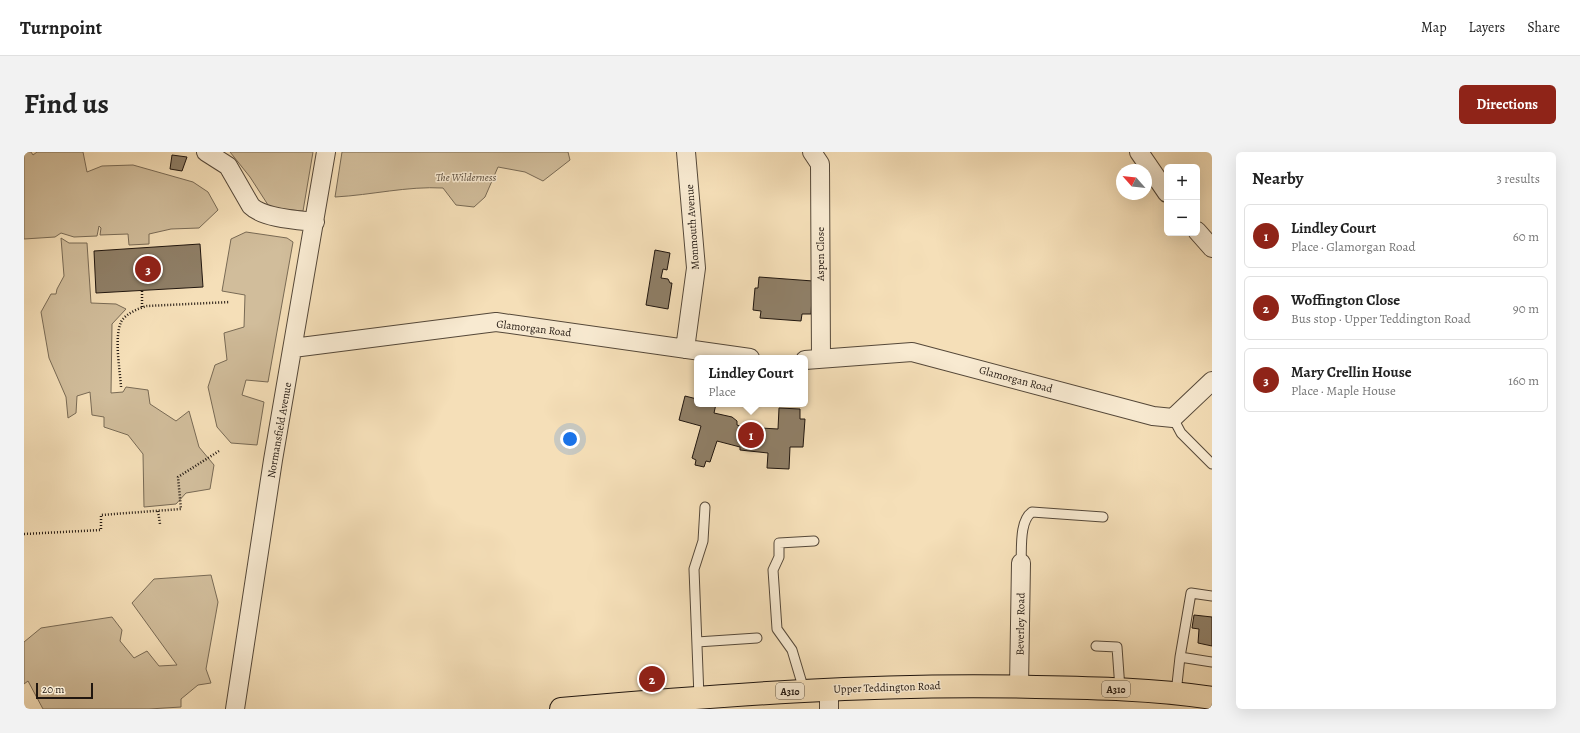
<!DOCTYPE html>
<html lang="en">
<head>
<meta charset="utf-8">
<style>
  :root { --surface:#fff; --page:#f2f2f2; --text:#222; --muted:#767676; --line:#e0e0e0; --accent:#8f2418 }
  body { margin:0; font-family:Alegreya,serif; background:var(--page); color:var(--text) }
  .controls { position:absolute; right:12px; top:12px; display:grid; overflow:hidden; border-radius:6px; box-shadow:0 4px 16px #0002 }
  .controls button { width:36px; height:36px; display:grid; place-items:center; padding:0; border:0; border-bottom:1px solid var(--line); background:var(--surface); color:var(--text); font:20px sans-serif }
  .compass { position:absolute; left:1092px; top:12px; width:36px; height:36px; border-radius:50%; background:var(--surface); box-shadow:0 4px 16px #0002; rotate:297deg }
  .scale { position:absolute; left:12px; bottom:10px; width:57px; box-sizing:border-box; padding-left:4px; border:2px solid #20160f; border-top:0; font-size:11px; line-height:14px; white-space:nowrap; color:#20160f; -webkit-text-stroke:3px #f8ead1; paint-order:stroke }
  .you { position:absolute; left:546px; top:287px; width:14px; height:14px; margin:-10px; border:3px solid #fff; border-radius:50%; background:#1a73e8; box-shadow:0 0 0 6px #1a73e833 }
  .badge { display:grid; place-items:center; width:26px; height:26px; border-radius:50%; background:var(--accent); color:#fff; font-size:13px; font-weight:700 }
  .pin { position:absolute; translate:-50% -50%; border:2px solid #fff; box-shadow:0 1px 4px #0006 }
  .popup { position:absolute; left:670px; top:203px; width:114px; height:52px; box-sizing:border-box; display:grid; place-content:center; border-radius:6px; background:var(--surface); filter:drop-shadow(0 1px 3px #0005); font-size:13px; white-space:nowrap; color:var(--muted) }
  .popup b { font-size:15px; color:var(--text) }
  .popup::after { content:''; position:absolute; left:50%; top:100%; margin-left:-8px; border:8px solid transparent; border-top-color:var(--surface) }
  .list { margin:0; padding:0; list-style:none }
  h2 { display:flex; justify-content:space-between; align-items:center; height:52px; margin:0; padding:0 16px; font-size:17px }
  h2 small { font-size:13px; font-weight:400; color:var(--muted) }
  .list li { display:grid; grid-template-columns:26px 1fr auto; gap:12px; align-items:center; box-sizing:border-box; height:64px; margin:0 8px 8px; padding:0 8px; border:1px solid var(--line); border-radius:6px }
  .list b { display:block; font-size:15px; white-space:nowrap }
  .list p { margin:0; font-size:13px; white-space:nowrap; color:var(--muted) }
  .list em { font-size:13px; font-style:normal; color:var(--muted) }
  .map { position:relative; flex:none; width:1188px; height:557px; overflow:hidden; border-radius:6px }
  header { display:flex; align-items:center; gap:24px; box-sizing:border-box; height:56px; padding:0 20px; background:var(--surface); border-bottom:1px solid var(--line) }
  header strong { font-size:19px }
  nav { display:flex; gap:22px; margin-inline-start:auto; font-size:14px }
  .intro { display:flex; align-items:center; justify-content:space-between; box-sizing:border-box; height:96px; padding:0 24px }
  h1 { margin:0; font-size:28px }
  .button { padding:10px 18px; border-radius:6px; background:var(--accent); color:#fff; font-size:14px; font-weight:700 }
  main { display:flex; gap:24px; padding:0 24px }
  aside { flex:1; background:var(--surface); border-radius:6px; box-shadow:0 4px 16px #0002 }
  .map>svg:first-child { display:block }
  .green { fill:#d1bd9b; stroke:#786a55 }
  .building { fill:#8f7f67; stroke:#20160f }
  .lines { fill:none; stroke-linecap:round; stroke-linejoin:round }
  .service-casing { stroke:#554839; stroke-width:11 }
  .minor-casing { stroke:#554839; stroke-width:20 }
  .primary-casing { stroke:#20160f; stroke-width:24 }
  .path { stroke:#20160f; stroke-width:2.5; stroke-dasharray:1 2; stroke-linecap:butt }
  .service { stroke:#f8ead1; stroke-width:9 }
  .minor { stroke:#f8ead1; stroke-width:18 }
  .primary { stroke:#f5dfb8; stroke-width:22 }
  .labels { text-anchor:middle; stroke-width:3; stroke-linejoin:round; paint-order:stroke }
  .shield { fill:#f8ead1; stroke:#615649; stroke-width:1 }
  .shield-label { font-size:10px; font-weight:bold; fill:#20160f }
  .park-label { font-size:11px; font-style:italic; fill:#5e5040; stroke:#f8ead1 }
  .street-label { font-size:11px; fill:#20160f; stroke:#f8ead1 }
</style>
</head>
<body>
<header>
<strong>Turnpoint</strong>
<nav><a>Map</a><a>Layers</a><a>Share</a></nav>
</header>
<div class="intro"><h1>Find us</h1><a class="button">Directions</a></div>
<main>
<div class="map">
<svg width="1188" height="557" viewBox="0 0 1188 557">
  <rect width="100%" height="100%" fill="#f5dfb8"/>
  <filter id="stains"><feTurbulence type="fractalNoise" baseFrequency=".005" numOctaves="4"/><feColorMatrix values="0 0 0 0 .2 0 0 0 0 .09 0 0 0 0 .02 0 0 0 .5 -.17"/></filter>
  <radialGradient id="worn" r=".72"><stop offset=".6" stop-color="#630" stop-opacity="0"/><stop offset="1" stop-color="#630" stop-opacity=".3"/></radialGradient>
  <path class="green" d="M 0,0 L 7,0 L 9,3 L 13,0 L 59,0 L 63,20 L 78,14 L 109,13 L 169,30 L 184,40 L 194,58 L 175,76 L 147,77 L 125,82 L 125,92 L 105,93 L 104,82 L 76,83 L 77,76 L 75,74 L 73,84 L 50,85 L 37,81 L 31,85 L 0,87 Z
    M 206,0 L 289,0 L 279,59 L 246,56 L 226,25 Z
    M 318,0 L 544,0 L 546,8 L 519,29 L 501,20 L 474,15 L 461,45 L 450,55 L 432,53 L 419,36 C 383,34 348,43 311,45 Z
    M 222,80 L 263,86 L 269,90 L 244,230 L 222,228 L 218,243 L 240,250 L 233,293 L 207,291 L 193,275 L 184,235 L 191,213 L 203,208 L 200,181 L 220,175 L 221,143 L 198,139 L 207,87 Z
    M 37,86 L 45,91 L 63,91 L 67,151 L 92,152 L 102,157 L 88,172 L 87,241 L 99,240 L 102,235 L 124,238 L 126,252 L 152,269 L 165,259 L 175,295 L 190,313 L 186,337 L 162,341 L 152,352 L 120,355 L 119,302 L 104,283 L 80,275 L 80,265 L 68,263 L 66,240 L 53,244 L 52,261 L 44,266 L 42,245 L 25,206 L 17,160 L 27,142 L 32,142 L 33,137 L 40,124 Z
    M 187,423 L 194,450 L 182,517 L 187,531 L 174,533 L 157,547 L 157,555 L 125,557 L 19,557 L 4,529 L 0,532 L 0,490 L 17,476 L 88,465 L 98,478 L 96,489 L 110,506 L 123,499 L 135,514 L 153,513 L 108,451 L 130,427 Z"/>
  <path class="building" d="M 148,3 L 163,5 L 158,19 L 146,17 Z
    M 176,92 L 179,135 L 72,141 L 70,99 Z
    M 631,98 L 646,101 L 643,118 L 639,117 L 637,126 L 644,127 L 646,131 L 648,131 L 644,157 L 622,153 Z
    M 735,125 L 789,129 L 787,162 L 778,162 L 777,169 L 736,166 L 737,159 L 729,158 L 731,136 L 734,136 Z
    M 661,244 L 673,247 L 673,252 L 692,252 L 690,261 L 708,265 L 713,269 L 713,273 L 719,275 L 754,277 L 755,256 L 776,257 L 776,267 L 781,267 L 779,295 L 766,295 L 765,317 L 743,316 L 744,301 L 716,298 L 716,295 L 693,289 L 686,310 L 682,309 L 680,315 L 671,313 L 672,308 L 668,306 L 677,274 L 655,268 Z
    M 1170,463 L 1188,465 L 1188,494 L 1174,491 L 1175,477 L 1168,476 Z"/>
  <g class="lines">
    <defs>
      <path id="service" d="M 1149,266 L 1157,281 L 1188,312
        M 997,411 C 998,397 995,369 1008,360 L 1079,365
        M 1188,444 L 1167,441 L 1156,505 L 1188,510
        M 673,490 L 733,486
        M 1072,494 L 1093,495 L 1096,537
        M 780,538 L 768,498 L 753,477 L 749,418 L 755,405 L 755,391 L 790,389
        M 1152,541 L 1156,505
        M 675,545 L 670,417 L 679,389 L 681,355"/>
      <path id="minor" d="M 182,0 L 204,14 L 227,54 C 239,66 273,68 291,70
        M 788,0 L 796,12 L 797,207
        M 1115,0 L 1143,41
        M 1173,79 L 1188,96
        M 269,196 L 472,170 L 726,206
        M 661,197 L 672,116 L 662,0
        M 781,208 L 888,200 L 1129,264 L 1149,266 L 1188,229
        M 995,534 L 997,411
        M 211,557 L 249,308 L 302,0
        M 805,557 L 805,537"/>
      <path id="primary" d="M 537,557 C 696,543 853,531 1012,535 C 1071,536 1130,537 1188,546"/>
    </defs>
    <use href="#service" class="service-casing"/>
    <use href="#minor" class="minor-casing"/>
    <use href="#primary" class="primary-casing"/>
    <path class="path" d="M 118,139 L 118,155
      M 97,235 C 96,218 90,186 97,170 C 101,162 115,156 123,154 L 206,150
      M 134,359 L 136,372
      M 0,382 L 77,378 L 77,363 L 157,357 L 154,325 L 195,299"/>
    <use href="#service" class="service"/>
    <use href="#minor" class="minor"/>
    <use href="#primary" class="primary"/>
  </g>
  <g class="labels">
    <g class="shield">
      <rect x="1078" y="529" width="28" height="16" rx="3"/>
      <rect x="752" y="531" width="28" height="16" rx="3"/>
    </g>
    <g class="shield-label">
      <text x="1092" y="541">A310</text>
      <text x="766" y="543">A310</text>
    </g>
    <g class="park-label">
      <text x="442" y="29">The Wilderness</text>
    </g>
    <g class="street-label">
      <text transform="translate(668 75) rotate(-94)" y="4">Monmouth Avenue</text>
      <text transform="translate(796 102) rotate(-90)" y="4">Aspen Close</text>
      <text transform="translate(510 176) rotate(7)" y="4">Glamorgan Road</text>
      <text transform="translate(992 227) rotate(15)" y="4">Glamorgan Road</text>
      <text transform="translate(255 278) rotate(-80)" y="4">Normansfield Avenue</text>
      <text transform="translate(996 472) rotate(-89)" y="4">Beverley Road</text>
      <text transform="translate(863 535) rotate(-2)" y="4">Upper Teddington Road</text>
    </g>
  </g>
  <rect width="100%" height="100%" filter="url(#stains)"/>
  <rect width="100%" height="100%" fill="url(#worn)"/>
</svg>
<div class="controls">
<button>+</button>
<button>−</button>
</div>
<svg class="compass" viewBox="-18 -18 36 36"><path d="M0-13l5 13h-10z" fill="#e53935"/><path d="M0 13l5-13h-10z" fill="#767676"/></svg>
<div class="scale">20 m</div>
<div class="you"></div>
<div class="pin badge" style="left:727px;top:283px">1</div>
<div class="popup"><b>Lindley Court</b>Place</div>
<div class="pin badge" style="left:628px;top:527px">2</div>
<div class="pin badge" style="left:124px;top:117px">3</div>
</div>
<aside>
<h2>Nearby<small>3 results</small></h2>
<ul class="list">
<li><span class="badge">1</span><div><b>Lindley Court</b><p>Place · Glamorgan Road</p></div><em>60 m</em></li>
<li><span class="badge">2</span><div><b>Woffington Close</b><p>Bus stop · Upper Teddington Road</p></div><em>90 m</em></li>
<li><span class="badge">3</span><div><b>Mary Crellin House</b><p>Place · Maple House</p></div><em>160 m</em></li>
</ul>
</aside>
</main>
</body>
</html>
